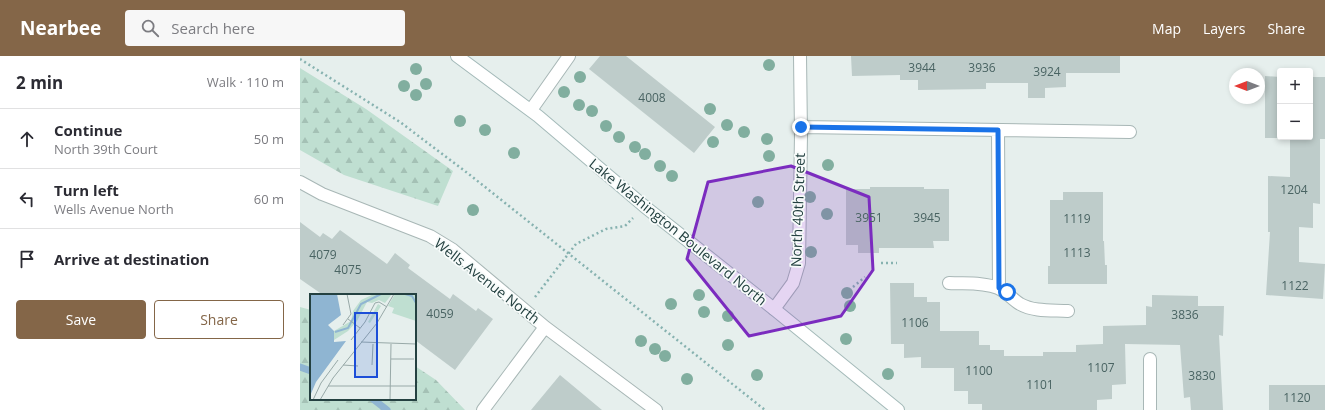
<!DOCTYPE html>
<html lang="en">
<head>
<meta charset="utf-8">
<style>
  :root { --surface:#fff; --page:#f7f7f7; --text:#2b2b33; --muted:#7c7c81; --line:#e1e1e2; --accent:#846648 }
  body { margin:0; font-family:"Open Sans",sans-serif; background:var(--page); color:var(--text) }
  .controls { position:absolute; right:12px; top:12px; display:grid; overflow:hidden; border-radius:4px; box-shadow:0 2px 6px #0003 }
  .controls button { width:36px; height:36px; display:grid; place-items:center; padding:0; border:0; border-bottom:1px solid var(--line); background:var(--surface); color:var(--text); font:20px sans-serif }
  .compass { position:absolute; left:929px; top:12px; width:36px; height:36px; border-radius:50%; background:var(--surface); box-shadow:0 2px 6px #0003; rotate:270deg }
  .stop { position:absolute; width:12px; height:12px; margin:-9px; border:3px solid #1a73e8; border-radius:50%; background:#fff }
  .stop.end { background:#1a73e8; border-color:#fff; box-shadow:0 1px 4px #0008 }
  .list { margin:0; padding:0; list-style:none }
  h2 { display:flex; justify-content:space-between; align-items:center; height:52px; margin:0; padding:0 16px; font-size:17px }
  h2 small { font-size:13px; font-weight:400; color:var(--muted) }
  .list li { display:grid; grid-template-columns:26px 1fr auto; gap:12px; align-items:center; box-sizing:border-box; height:60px; padding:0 16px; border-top:1px solid var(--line) }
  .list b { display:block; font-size:15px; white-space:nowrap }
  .list p { margin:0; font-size:13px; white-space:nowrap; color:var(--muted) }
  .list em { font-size:13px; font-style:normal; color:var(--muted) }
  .actions { display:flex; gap:8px; padding:12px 16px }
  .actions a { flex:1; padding:9px 0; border:1px solid var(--accent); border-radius:4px; text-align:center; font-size:14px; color:var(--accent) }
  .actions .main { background:var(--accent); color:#fff }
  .icon { flex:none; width:22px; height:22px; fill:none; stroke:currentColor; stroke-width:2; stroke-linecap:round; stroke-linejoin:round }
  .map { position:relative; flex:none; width:1025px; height:354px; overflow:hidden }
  header { display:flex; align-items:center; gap:24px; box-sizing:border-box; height:56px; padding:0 20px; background:var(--accent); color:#fff }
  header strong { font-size:19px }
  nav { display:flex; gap:22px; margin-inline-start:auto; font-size:14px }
  .search { width:280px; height:36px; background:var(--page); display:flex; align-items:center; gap:10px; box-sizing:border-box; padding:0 14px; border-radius:4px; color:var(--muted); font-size:15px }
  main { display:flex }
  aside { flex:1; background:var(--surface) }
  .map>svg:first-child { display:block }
  .forest { fill:url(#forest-firs) }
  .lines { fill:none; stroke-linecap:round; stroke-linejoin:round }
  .stream { stroke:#8fb5d2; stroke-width:7 }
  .building { fill:#beccca }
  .lane-casing { stroke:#a8b7b6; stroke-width:14 }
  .street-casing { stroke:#a8b7b6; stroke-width:14 }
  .secondary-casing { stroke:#a4bab9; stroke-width:14 }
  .path { stroke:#87b2b0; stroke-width:2.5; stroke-dasharray:2 3; stroke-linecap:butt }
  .lane { stroke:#fff; stroke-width:12 }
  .street { stroke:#fff; stroke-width:12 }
  .secondary { stroke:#fff; stroke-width:12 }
  .tree { fill:#81ae9f }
  .route { stroke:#1a73e8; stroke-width:5 }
  .marked { fill:#7b2cbf; fill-opacity:0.2; stroke:#7b2cbf; stroke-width:3; stroke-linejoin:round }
  .labels { text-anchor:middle; stroke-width:3.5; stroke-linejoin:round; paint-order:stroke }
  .number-label { font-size:12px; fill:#4a6463 }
  .street-label { font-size:14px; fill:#244141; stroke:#f7fbfa }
  .inset-river { fill:none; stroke:#8fb5d2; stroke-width:2 }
  .inset-road { fill:none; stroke:#98a9a8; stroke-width:1 }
  .view { fill:#1d4ed8; fill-opacity:0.15; stroke:#1d4ed8; stroke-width:2 }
  .inset-edge { fill:none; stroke:#244141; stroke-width:2 }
</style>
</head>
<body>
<header>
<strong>Nearbee</strong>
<div class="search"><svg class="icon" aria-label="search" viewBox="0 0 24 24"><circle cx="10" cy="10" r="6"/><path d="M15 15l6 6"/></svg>Search here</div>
<nav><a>Map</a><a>Layers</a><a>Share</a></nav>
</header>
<main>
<aside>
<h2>2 min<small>Walk · 110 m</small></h2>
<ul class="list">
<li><svg class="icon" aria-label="ahead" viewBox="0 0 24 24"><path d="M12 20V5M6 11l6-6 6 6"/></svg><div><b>Continue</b><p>North 39th Court</p></div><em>50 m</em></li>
<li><svg class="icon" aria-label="left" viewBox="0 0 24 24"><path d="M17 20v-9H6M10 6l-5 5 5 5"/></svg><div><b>Turn left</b><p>Wells Avenue North</p></div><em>60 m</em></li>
<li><svg class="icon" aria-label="arrive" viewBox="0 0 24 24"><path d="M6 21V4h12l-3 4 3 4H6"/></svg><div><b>Arrive at destination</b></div></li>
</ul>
<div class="actions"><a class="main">Save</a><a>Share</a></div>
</aside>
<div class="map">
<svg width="1025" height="354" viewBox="0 0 1025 354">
  <defs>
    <pattern id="forest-firs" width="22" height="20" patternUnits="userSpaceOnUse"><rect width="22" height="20" fill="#bfdfd1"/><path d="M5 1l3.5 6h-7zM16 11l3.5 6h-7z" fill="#a4c1b5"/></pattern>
  </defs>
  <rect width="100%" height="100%" fill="#e6efed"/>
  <path class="forest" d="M 0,12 L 66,53 L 153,115 L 138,150 L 44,119 L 0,94 Z
    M 0,251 L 11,254 L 11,343 L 115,343 L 115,310 L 136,324 L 165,354 L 0,354 Z"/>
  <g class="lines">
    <path class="stream" d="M 0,311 L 11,315
      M 73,343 L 87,354"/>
  </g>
  <path class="building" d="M 300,0 L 326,0 L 415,71 L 394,97 L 289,13 Z
    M 551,0 L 820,0 L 820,17 L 766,17 L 766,31 L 745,32 L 745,42 L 728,42 L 728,27 L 686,27 L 686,33 L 618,34 L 618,24 L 600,24 L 600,19 L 552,20 Z
    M 965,20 L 980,21 L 980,81 L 1010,81 L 1010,21 L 1025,21 L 1025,83 L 1020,83 L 1020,148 L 1013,147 L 1013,172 L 999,171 L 999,206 L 1025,208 L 1023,243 L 966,239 L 970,176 L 968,176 L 968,120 L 990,121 L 990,82 L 965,82 Z
    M 570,131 L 624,131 L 624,133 L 649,133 L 649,185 L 633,185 L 634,192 L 579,192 L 579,197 L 558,197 L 558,189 L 546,189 L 546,133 L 570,133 Z
    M 763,136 L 803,136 L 803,185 L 804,185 L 805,209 L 807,209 L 807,228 L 748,228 L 748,210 L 750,210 L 750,144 L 763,144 Z
    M 0,166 L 20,181 L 23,177 L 32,183 L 40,174 L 87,208 L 95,197 L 110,209 L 108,212 L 150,243 L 153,238 L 176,255 L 178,252 L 193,263 L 155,314 L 115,284 L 115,239 L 23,239 L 0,223 Z
    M 590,227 L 614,227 L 614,241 L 627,241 L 627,246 L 640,246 L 640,275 L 679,275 L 679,289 L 690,289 L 690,294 L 704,294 L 704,300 L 743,300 L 743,296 L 776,296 L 776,289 L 803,288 L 803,270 L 846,269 L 846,250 L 852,251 L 852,239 L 898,240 L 898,250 L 924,250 L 923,280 L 919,279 L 923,354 L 891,354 L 890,341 L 884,342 L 880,289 L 825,288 L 826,328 L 812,329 L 812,343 L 797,344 L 797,354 L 682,354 L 682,348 L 668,348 L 668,335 L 654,335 L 654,312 L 621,312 L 621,301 L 604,302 L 604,288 L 591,288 Z
    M 260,319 L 302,354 L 231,354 Z
    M 969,329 L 1025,329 L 1025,354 L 969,354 Z"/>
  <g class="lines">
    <defs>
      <path id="lane" d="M 231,54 L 269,0
        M 850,354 L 850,303"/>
      <path id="street" d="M 501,71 L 830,76
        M 698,74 L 699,232
        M 0,126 L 22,138 L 130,180 L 153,194 L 245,271 L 356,354
        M 649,227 C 665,228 683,226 698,232 C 707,236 712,243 720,248 C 734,256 753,254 768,255
        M 474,253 L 493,227 L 499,207 L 501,78 L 500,0
        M 183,354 L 245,271"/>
      <path id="secondary" d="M 157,0 L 238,60 L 344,150 L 474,253 L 598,354"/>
    </defs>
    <use href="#lane" class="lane-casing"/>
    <use href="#street" class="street-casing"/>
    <use href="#secondary" class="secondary-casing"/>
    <path class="path" d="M 0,3 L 100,66 L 170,119 L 465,354
      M 581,207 L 597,207
      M 553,231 L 565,221
      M 235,241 L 276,188 L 306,173 L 325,170 L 333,162"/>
    <use href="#lane" class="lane"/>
    <use href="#street" class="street"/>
    <use href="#secondary" class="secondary"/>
  </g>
  <g class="tree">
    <circle cx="469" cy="9" r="6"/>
    <circle cx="116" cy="13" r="6"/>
    <circle cx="280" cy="21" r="6"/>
    <circle cx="126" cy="28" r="6"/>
    <circle cx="104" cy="30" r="6"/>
    <circle cx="264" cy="36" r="6"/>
    <circle cx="116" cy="39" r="6"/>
    <circle cx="279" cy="49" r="6"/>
    <circle cx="410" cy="53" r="6"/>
    <circle cx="292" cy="55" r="6"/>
    <circle cx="160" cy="65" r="6"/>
    <circle cx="427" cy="69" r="6"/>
    <circle cx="306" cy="70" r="6"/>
    <circle cx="185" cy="74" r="6"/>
    <circle cx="444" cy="76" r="6"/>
    <circle cx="319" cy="81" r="6"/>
    <circle cx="467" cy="83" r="6"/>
    <circle cx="413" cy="86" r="6"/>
    <circle cx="335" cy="91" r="6"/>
    <circle cx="214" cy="97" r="6"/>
    <circle cx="345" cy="98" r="6"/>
    <circle cx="469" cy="100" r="6"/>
    <circle cx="528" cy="109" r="6"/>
    <circle cx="360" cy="110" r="6"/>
    <circle cx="372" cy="120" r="6"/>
    <circle cx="510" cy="141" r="6"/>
    <circle cx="458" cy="146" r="6"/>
    <circle cx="173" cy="154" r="6"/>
    <circle cx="527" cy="158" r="6"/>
    <circle cx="511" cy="196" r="6"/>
    <circle cx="547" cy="237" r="6"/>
    <circle cx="399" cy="239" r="6"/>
    <circle cx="371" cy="248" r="6"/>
    <circle cx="550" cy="250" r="6"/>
    <circle cx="404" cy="256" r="6"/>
    <circle cx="428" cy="260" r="6"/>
    <circle cx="546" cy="283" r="6"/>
    <circle cx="341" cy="285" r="6"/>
    <circle cx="428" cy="289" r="6"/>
    <circle cx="355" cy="293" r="6"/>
    <circle cx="365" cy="300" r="6"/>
    <circle cx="588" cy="318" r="6"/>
    <circle cx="457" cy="319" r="6"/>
    <circle cx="387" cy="323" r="6"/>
  </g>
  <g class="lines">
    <path class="route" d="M 501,71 L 698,74 L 699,232 L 707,236"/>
  </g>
  <path class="marked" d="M 491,110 L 569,141 L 573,214 L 541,260 L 449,280 L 387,203 L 408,126 Z"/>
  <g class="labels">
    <g class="number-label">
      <text x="622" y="16">3944</text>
      <text x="682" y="16">3936</text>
      <text x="747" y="20">3924</text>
      <text x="352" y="46">4008</text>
      <text x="994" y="138">1204</text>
      <text x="569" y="166">3951</text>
      <text x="627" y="166">3945</text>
      <text x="777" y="167">1119</text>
      <text x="777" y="201">1113</text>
      <text x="23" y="203">4079</text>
      <text x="48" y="218">4075</text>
      <text x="995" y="234">1122</text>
      <text x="140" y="262">4059</text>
      <text x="885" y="263">3836</text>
      <text x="615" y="271">1106</text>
      <text x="801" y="316">1107</text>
      <text x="679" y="319">1100</text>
      <text x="902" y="324">3830</text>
      <text x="740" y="333">1101</text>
      <text x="997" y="346">1120</text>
    </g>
    <g class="street-label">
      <text transform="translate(498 154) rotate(-88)" y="5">North 40th Street</text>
      <text transform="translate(378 176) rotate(39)" y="5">Lake Washington Boulevard North</text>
      <text transform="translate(187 225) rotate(38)" y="5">Wells Avenue North</text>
    </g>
  </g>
  <g transform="translate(10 238)">
    <rect width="106" height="106" fill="#e6efed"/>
    <path d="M 64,0 L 82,0 L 75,9 L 69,6 L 62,9 L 57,8 L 47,27 L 38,37 L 24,46 L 24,37 L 41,27 L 43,17 L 51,6 ZM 85,0 L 106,0 L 106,27 L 82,19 L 84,14 L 78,12 ZM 68,10 L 71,12 L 60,29 L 58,28 Z" fill="#bfdfd1"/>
    <path d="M 0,0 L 27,0 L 31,21 L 18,31 L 24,37 L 24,48 L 36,47 L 6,88 L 0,102 Z" fill="#8fb5d2"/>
    <path class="inset-river" d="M 95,0 L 102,2 L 106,9M 25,38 L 38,34 L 51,10 L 71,0"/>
    <path class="inset-road" d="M 38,25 L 50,34M 33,31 L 41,20 L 37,0M 41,46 L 55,28 L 65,9 L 69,8 L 77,13M 51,48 L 106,50M 81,65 L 104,65M 33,71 L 48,72M 62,71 L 63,50M 18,92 L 106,92M 3,106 L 11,89 L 28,66M 10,106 L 23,84 L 67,29 L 84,0M 80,106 L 81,50"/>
    <path class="view" d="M 45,19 L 67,19 L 67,83 L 45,83 Z"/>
    <rect width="106" height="106" class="inset-edge"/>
  </g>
</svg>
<div class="controls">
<button>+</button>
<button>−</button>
</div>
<svg class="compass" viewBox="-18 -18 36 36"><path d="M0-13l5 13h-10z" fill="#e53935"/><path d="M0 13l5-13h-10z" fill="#7c7c81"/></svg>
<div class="stop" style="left:707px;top:236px"></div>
<div class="stop end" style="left:501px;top:71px"></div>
</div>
</main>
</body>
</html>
